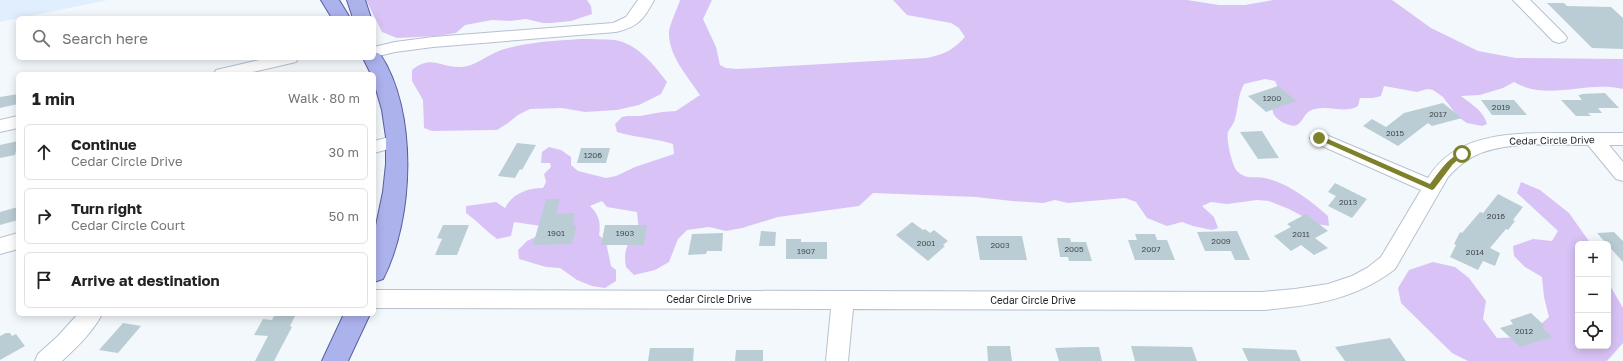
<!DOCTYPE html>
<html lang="en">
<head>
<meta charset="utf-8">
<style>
  :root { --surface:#fff; --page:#f6f6f6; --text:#222; --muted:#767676; --line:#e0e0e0 }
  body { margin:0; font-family:"Golos Text",sans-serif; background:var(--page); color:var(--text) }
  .controls { position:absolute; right:12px; bottom:12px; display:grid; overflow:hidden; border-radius:6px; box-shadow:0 2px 10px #0003 }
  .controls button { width:36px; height:36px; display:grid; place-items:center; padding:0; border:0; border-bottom:1px solid var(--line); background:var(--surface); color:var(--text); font:20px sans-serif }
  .stop { position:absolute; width:12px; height:12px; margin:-9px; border:3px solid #7d812c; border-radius:50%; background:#fff }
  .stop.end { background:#7d812c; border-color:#fff; box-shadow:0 1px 4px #0008 }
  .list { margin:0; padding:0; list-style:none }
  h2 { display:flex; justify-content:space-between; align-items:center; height:52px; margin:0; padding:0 16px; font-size:17px }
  h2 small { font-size:13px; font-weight:400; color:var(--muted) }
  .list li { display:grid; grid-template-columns:26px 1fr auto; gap:12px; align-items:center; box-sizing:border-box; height:56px; margin:0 8px 8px; padding:0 8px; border:1px solid var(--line); border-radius:6px }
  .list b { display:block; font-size:15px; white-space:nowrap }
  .list p { margin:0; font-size:13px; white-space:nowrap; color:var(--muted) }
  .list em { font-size:13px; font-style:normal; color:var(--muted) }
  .icon { flex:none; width:22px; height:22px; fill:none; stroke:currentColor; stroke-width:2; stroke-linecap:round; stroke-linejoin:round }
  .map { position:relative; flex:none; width:1623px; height:361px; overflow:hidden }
  .search { position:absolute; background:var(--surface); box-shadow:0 2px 10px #0003; left:16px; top:16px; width:360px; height:44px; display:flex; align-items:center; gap:10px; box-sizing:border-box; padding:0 14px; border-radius:6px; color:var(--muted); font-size:15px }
  .panel { position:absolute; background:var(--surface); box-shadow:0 2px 10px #0003; left:16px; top:72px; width:360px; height:244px; border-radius:6px }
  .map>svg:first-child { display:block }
  .built { fill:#e0eefd }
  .green { fill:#d9c3f6 }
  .building { fill:#bbcdd4 }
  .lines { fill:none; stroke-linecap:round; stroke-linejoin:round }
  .minor-casing { stroke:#b6c1ce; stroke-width:2 }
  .major-casing { stroke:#575e9f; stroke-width:2 }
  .minor { fill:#fff; fill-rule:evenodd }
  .major { fill:#acb2ec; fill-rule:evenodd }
  .route { fill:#7d812c }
  .labels { text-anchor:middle; stroke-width:3; stroke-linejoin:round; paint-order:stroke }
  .number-label { font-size:8px; fill:#454d52 }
  .street-label { font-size:10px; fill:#1e2227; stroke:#fff }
</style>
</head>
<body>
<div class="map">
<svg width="1623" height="361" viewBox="0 0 1623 361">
  <rect width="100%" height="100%" fill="#f3f8fd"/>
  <path class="built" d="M 0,0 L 108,0 L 0,22 Z"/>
  <path class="green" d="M 366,0 L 587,0 L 591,6 L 592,14 L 571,21 L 551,23 L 543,23 L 526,19 L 510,21 L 492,20 L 465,25 L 456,33 L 437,36 L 397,38 L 382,32 Z
    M 680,0 L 712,0 L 703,19 L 716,47 L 720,65 L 726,68 L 737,69 L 927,58 C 945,54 953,50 965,37 L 959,28 L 951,23 L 907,15 L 893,0 L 1187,0 L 1219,5 L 1245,5 L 1273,0 L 1392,0 L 1431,28 L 1478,51 L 1516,58 L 1623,59 L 1623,89 C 1587,80 1548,102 1514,82 L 1503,88 L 1480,95 L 1461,96 C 1471,104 1483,110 1487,124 L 1482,126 L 1467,123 L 1458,117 L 1443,97 L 1433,90 L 1427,89 L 1417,92 L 1384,86 L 1381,96 L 1373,98 L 1360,98 L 1358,106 C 1344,114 1330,105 1315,109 C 1303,112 1305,120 1297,125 C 1292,128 1278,121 1275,116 C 1272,113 1273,108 1272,104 L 1281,94 L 1275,81 L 1265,79 L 1244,84 C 1237,98 1239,105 1235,119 C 1234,124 1230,128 1228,132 C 1226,140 1232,165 1237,171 C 1245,180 1255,176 1265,178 C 1290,184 1309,200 1328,216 L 1329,226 L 1317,224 L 1289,209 L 1269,201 L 1257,200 L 1227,204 L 1211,202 L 1202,206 L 1214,217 L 1218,228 L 1212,230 L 1193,226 L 1182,222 L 1167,226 L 1147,218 L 1136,202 L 1125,198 L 1068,203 L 1055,200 L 1043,203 L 1012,201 L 976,197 L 873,193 L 859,206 L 778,217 L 742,228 L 726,231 L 709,227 L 687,230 L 678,239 L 669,262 L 655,270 L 634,275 L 626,267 C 623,251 627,242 639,231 L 637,212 L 607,207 L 602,201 L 590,206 C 599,215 601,222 599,235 L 606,242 L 611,266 L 616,270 L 616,281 L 605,288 L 592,286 L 577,280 L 560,268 L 546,267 L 519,259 L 518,250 L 527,241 L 554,228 L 514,222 L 511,236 L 497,239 C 486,231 477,221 466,213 L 466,206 L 496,202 L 505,208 C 513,193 528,188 543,188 L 546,182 L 544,174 L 551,167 L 550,163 L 541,163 L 542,152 L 549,147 L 561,150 L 571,157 L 571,165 L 578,171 L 606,178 L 616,176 L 635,167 L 674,154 L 673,144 C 655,138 636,138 617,132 L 615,124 L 622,117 L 627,116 L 640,116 L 662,112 L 676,111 L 700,95 C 688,77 668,55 669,32 C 669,26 678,7 680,0 Z
    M 580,39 C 591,39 603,39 615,40 C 638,44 654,65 667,82 L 661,94 L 639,105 L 617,110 L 585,112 L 562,108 L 530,109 L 518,115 L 508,123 L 497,130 L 432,131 L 424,128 L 423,100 L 412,81 L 412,70 C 431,54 441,68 461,67 C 476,66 487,55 501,50 C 527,42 553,41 580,39 Z
    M 1521,182 L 1540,190 L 1569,213 L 1591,244 L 1578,244 L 1578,346 L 1608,346 L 1608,282 L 1623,308 L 1623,343 L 1607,361 L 1468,361 L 1452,353 L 1401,303 L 1398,288 L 1409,270 L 1433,262 L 1455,267 L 1469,278 L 1486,301 L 1483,319 L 1497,338 L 1526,337 L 1549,317 L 1544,297 L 1542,277 L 1525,267 L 1514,256 L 1513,246 L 1533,239 L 1552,241 L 1558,231 L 1517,193 Z"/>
  <path class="building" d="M 1547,3 L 1564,3 L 1567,6 L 1611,7 L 1623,18 L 1623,49 L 1592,48 Z
    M 1278,86 L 1297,101 L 1266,112 L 1248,96 Z
    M 1605,93 L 1619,108 L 1598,108 L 1602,113 L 1588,113 L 1591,116 L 1576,116 L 1561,100 L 1582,100 L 1578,95 L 1582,95 L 1580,94 Z
    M 18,94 L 18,104 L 0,108 L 0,97 Z
    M 1481,100 L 1514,100 L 1527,115 L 1492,115 Z
    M 1443,103 L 1462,118 L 1432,126 L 1428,123 L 1398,146 L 1363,126 L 1372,119 L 1386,127 L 1404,113 Z
    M 1262,131 L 1279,158 L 1258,159 L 1240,132 Z
    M 18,141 L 15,155 L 0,158 L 0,145 Z
    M 517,143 L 536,145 L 522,170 L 520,169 L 515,178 L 498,176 Z
    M 581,148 L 610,148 L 606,163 L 577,163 Z
    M 1335,183 L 1367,199 L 1352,218 L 1328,206 L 1336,196 L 1328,192 Z
    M 1498,194 L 1523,207 L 1513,220 L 1515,221 L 1508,230 L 1506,229 L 1490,248 L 1500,253 L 1495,266 L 1483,261 L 1478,270 L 1450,257 L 1456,245 L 1454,244 L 1460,232 L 1462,233 L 1480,212 L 1483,213 Z
    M 546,199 L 560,199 L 556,214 L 575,213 L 573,225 L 577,225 L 572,244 L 533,245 Z
    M 18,207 L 18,220 L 0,225 L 0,212 Z
    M 1306,214 L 1328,231 L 1315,238 L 1328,248 L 1314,255 L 1301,245 L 1291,251 L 1274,236 L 1291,227 L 1287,224 Z
    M 912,222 L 923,230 L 925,229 L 930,233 L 934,230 L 948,241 L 943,245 L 945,246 L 928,261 L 896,235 Z
    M 443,225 L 469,225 L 457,255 L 435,255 L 442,239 L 437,238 Z
    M 605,225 L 647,225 L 644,245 L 601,245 Z
    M 761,231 L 776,232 L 775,246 L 759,246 Z
    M 1237,231 L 1250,260 L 1235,260 L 1231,251 L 1205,251 L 1197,232 Z
    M 1614,232 L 1623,241 L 1623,262 L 1597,233 Z
    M 723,233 L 722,251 L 707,251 L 706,254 L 688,255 L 692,234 Z
    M 1135,234 L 1155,234 L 1157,240 L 1167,240 L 1175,260 L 1135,260 L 1128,240 L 1137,240 Z
    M 976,236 L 1022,236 L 1027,260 L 980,260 Z
    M 1057,238 L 1070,238 L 1071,242 L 1086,242 L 1092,261 L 1069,261 L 1068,257 L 1060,257 Z
    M 786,239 L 801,239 L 801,242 L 827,242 L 827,259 L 786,259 Z
    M 1531,313 L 1545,326 L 1541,327 L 1552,337 L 1520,347 L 1500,328 L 1513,324 L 1510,320 Z
    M 275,314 L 296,314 L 290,326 L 292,327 L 274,361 L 255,361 L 268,336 L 254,335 L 263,319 L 272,320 Z
    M 123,323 L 141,326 L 118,353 L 99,350 Z
    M 6,333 L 10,333 L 12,336 L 16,334 L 25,346 L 0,360 L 0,336 Z
    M 1390,338 L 1406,361 L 1345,361 L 1335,347 Z
    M 987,346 L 1010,346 L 1012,361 L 988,361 Z
    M 1131,346 L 1192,347 L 1197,361 L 1135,361 Z
    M 1085,347 L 1099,347 L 1102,361 L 1059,361 L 1055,348 Z
    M 650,348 L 694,348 L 693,361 L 648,361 Z
    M 1242,348 L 1296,350 L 1301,361 L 1248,361 Z
    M 736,350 L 763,350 L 763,361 L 735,361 Z"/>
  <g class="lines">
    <defs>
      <path id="minor" d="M 638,0 L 654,0 C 644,19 638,27 616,32 L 433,47 L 395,52 L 374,57 L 374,47 L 395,42 L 433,37 L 613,23 L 626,17 Z
        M 1513,0 L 1530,0 L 1565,35 L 1567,38 L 1565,41 L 1559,43 L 1553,41 Z
        M 268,58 L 298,58 L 296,62 L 244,74 L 214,74 L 216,70 Z
        M 18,116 L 18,128 L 0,132 L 0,120 Z
        M 1319,132 L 1428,178 C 1455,133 1512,133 1558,133 C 1580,133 1601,133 1623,133 L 1623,145 L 1609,145 L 1623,162 L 1623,181 L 1616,179 L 1588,145 C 1553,145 1504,140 1472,157 C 1463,162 1455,169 1448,177 L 1395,269 C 1355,300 1311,306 1262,310 L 853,309 L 848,361 L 826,361 L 831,309 L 374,308 L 374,290 L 1262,292 L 1295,289 L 1328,284 L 1352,276 L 1367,268 L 1381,257 L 1421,190 L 1313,142 L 1310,138 L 1313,134 Z
        M 397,135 L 403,137 L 406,141 L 403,145 L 374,153 L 374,141 Z
        M 18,233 L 18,249 L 0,254 L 0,238 Z
        M 78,314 L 102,314 C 93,332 76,348 62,361 L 35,361 L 38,354 L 58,336 Z"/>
      <path id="major" d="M 321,0 L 339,0 L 350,18 L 332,18 Z
        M 347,0 L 365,0 L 371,18 L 353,18 Z
        M 374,52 L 380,54 C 418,111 414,219 383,279 L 374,282 L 374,235 L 383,192 L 386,164 L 386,137 L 382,110 L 374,82 L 374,74 L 371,74 L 363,58 L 374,58 Z
        M 344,314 L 370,314 L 348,361 L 322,361 Z"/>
    </defs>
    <use href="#minor" class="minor-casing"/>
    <use href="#major" class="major-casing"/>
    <use href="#minor" class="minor"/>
    <use href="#major" class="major"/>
  </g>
  <path class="route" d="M 1319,135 L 1430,184 C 1437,175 1452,151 1465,153 L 1465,154 L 1453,164 L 1434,189 L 1432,190 L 1317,139 L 1316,138 Z"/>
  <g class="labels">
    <g class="number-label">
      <text x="1272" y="101">1200</text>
      <text x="1501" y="110">2019</text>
      <text x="1438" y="117">2017</text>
      <text x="1395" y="136">2015</text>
      <text x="593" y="158">1206</text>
      <text x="1348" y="205">2013</text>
      <text x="1496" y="219">2016</text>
      <text x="556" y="236">1901</text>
      <text x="625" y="236">1903</text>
      <text x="1301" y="237">2011</text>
      <text x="1221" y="244">2009</text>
      <text x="926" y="246">2001</text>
      <text x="1000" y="248">2003</text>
      <text x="1074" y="252">2005</text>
      <text x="1151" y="252">2007</text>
      <text x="806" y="254">1907</text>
      <text x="1475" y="255">2014</text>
      <text x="1524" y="334">2012</text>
    </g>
    <g class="street-label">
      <text transform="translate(1552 140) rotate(-1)" y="4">Cedar Circle Drive</text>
      <text x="709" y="303">Cedar Circle Drive</text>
      <text x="1033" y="304">Cedar Circle Drive</text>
    </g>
  </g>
</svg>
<div class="controls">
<button>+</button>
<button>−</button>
<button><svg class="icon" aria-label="locate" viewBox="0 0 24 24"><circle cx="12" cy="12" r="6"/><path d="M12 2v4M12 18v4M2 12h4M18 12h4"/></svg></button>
</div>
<div class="stop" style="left:1462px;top:154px"></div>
<div class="stop end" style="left:1319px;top:138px"></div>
<div class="search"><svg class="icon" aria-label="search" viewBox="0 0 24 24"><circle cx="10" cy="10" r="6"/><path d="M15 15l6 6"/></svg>Search here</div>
<section class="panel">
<h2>1 min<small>Walk · 80 m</small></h2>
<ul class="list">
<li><svg class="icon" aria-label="ahead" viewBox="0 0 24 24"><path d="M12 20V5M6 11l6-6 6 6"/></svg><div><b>Continue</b><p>Cedar Circle Drive</p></div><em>30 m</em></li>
<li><svg class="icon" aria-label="right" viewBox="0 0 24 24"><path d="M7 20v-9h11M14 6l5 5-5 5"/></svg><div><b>Turn right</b><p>Cedar Circle Court</p></div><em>50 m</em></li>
<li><svg class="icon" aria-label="arrive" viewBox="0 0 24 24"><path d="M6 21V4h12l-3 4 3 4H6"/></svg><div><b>Arrive at destination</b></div></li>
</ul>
</section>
</div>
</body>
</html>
